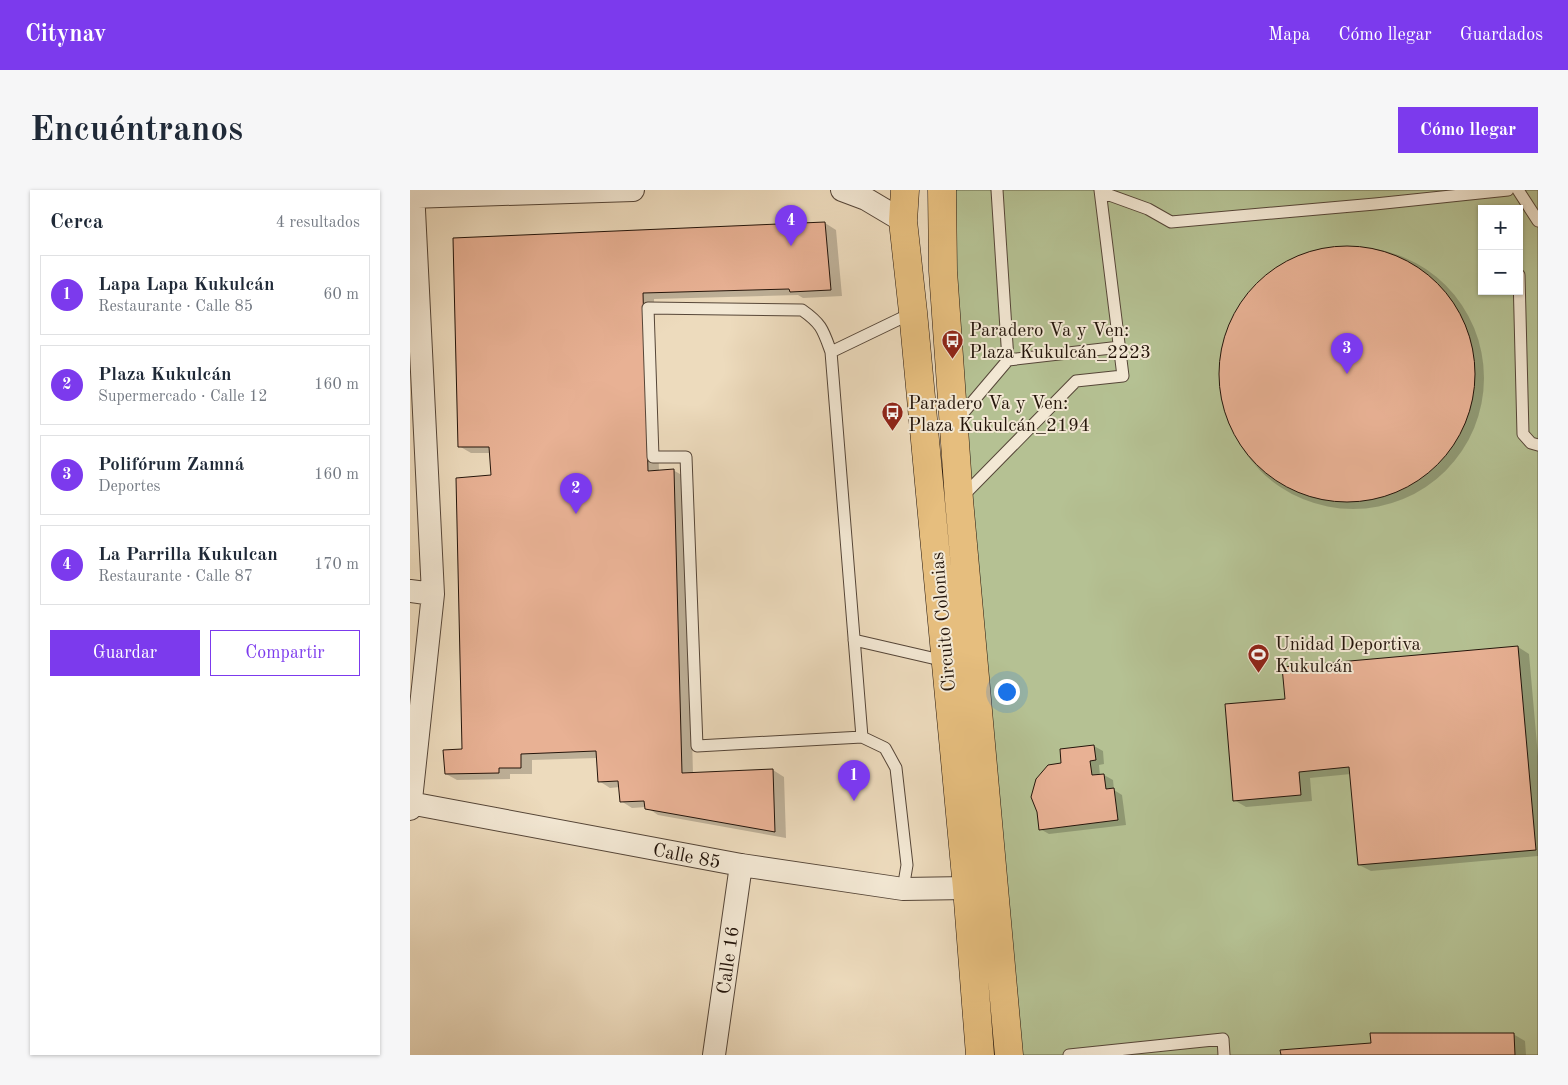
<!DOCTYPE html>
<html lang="es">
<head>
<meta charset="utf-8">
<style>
  :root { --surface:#fff; --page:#f6f6f7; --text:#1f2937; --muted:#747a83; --line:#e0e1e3; --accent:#7c3aed }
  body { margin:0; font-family:"Old Standard TT",serif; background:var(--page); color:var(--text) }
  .controls { position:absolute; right:15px; top:15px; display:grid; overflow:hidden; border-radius:0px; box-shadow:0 1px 4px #0004 }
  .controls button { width:45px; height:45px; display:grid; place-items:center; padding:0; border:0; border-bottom:1px solid var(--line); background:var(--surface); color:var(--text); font:25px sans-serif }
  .you { position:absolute; left:596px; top:501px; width:18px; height:18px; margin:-12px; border:4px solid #fff; border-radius:50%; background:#1a73e8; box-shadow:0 0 0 8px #1a73e833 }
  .badge { display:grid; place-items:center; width:32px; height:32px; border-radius:50%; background:var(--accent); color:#fff; font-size:16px; font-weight:700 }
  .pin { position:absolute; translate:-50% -41px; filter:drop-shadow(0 1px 2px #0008) }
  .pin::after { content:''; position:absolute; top:26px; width:18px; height:15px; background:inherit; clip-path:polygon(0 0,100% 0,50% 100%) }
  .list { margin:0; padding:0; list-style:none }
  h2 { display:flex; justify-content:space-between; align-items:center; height:65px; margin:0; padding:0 20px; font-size:21px }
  h2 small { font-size:16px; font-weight:400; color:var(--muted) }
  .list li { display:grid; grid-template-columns:32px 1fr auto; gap:15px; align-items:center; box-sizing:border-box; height:80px; margin:0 10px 10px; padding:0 10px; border:1px solid var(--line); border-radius:0px }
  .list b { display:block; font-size:19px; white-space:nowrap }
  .list p { margin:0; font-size:16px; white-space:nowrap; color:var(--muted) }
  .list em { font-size:16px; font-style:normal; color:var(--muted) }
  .actions { display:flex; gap:10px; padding:15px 20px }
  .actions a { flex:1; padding:11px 0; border:1px solid var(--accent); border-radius:0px; text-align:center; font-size:18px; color:var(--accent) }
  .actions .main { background:var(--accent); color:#fff }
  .map { position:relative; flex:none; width:1128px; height:865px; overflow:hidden; border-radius:0px }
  header { display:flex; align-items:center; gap:30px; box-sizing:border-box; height:70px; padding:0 25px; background:var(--accent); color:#fff }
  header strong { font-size:24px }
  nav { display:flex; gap:28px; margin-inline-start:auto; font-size:18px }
  .intro { display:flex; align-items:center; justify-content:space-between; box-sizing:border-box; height:120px; padding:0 30px }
  h1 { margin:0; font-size:35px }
  .button { padding:12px 22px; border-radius:0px; background:var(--accent); color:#fff; font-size:18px; font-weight:700 }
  main { display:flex; gap:30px; padding:0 30px }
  aside { flex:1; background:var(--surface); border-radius:0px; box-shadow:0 1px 4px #0004 }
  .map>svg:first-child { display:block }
  .green { fill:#b5c193; stroke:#6c6b4f; fill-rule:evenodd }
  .shadow { fill:#0003 }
  .building { fill:#e8b194; stroke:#24150b }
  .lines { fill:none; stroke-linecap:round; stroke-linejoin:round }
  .lane-casing { stroke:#564638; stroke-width:13 }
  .street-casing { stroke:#564638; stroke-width:24 }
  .primary-casing { stroke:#24150b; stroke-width:29 }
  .lane { stroke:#f3e8d4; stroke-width:11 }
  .street { stroke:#f3e8d4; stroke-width:22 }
  .primary { stroke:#e6be7e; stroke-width:28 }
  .labels { text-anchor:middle; stroke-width:4; stroke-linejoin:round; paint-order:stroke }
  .poi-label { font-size:19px; fill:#24150b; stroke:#f3e8d4; text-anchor:start }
  .street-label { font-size:19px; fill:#24150b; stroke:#f3e8d4 }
</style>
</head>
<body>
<header>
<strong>Citynav</strong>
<nav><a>Mapa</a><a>Cómo llegar</a><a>Guardados</a></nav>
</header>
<div class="intro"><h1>Encuéntranos</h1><a class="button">Cómo llegar</a></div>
<main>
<aside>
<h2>Cerca<small>4 resultados</small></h2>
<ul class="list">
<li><span class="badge">1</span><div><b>Lapa Lapa Kukulcán</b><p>Restaurante · Calle 85</p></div><em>60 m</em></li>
<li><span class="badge">2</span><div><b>Plaza Kukulcán</b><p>Supermercado · Calle 12</p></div><em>160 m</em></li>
<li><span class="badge">3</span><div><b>Polifórum Zamná</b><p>Deportes</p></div><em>160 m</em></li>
<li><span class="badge">4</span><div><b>La Parrilla Kukulcan</b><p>Restaurante · Calle 87</p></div><em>170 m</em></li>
</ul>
<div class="actions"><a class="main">Guardar</a><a>Compartir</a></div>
</aside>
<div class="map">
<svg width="1128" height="865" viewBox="0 0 1128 865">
  <rect width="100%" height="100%" fill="#eddbbd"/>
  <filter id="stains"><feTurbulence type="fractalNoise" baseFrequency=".004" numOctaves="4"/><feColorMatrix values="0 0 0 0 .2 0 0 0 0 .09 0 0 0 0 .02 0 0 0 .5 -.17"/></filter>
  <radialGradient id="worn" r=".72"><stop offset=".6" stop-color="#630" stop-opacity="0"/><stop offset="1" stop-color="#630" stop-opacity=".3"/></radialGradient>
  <path class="green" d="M 532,0 L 1128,0 L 1128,865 L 606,865 ZM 1072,19 L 1109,19 L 1109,101 L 1072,101 Z"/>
  <path class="shadow" d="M 415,33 L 426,40 L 432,106 L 393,108 L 388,105 L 244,109 L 249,281 L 263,280 L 275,287 L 283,584 L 363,580 L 374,587 L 376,648 L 248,625 L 236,617 L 222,618 L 211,611 L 210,597 L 200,598 L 189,591 L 187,568 L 122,570 L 122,584 L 100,584 L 100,589 L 47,590 L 36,584 L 53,561 L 82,286 L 81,263 L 61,263 L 49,256 L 45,49 Z
    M812 188a131 131 0 1 1 262 0a131 131 0 1 1-262 0Z
    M 1108,457 L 1119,464 L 1128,566 L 1128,666 L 961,681 L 949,675 L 941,584 L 900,588 L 902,611 L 836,617 L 824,610 L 876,510 Z
    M 684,556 L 693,561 L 694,574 L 689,575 L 690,586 L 694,585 L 703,590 L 704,600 L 712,605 L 716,635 L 639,644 L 630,639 L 628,621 L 653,574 Z
    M 1103,844 L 1115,851 L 1116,865 L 872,865 L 963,854 Z"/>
  <path class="building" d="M 415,32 L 421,100 L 380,102 L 379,99 L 233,103 L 238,281 L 264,279 L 272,583 L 363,579 L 365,642 L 235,619 L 234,611 L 210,612 L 208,591 L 188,592 L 186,561 L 111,564 L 111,578 L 89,578 L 89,583 L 35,584 L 33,560 L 52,559 L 46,288 L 81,285 L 79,257 L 48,257 L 43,48 Z
    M809 184a128 128 0 1 1 256 0a128 128 0 1 1-256 0Z
    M 1108,456 L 1126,660 L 948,675 L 939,577 L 889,582 L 891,605 L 823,611 L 815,514 L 875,509 L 872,477 Z
    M 684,555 L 686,570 L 680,571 L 682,585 L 694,584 L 696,599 L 704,598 L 708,630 L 629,640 L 627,622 L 621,607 L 626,589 L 638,575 L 651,573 L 650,559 Z
    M 960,843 L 1104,843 L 1105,865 L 871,865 L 870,860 L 961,853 Z"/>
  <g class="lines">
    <defs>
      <path id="lane" d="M 1108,0 L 1128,31
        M 691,2 L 738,19 L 761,32 L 965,14 L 1098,0
        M 1109,85 L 1113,244 L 1121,253 L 1128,255
        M 238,118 L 392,120 C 412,134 413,140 421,162 L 452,547 L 287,556 L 276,267 L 243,267 Z
        M 421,162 L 502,123
        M 598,170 L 710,157
        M 548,229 L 598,170 L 587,0
        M 552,307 L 666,191 L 713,186 L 690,0
        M 444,450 L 535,471
        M 452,547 L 475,558 L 486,578 L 497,675 L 493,699
        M 659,865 L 813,849 L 814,865"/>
      <path id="street" d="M 432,0 L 456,9 L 493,31
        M 0,7 L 223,0
        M 0,401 L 23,404
        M 0,613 L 331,675 L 493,699 L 557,698
        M 0,619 L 23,404 L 3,0
        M 304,865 L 331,675"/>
      <path id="primary" d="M 495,0 L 493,31 L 503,122 L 557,698 L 570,865
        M 532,0 L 533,81 L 549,310 L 599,865"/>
    </defs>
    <use href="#lane" class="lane-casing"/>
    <use href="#street" class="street-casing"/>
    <use href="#primary" class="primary-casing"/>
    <use href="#lane" class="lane"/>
    <use href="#street" class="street"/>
    <use href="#primary" class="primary"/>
  </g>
  <defs>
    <symbol id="bus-pin" viewBox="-11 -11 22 30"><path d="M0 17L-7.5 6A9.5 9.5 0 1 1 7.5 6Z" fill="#8f2418" stroke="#f3e8d4"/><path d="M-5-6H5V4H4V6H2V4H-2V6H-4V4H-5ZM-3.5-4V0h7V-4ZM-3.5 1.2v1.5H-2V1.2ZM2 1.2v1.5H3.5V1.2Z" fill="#fff"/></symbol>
    <symbol id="stadium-pin" viewBox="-11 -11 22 30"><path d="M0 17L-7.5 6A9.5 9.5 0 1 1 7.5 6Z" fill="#8f2418" stroke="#f3e8d4"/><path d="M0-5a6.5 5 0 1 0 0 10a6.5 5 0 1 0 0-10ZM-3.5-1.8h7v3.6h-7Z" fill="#fff"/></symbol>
  </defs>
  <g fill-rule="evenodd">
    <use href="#bus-pin" x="530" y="138" width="25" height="34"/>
    <use href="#bus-pin" x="470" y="210" width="25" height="34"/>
    <use href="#stadium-pin" x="836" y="452" width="25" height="34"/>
  </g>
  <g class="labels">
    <g class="poi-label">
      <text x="559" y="146">Paradero Va y Ven:<tspan x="559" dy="22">Plaza Kukulcán_2223</tspan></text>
      <text x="498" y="219">Paradero Va y Ven:<tspan x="498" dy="22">Plaza Kukulcán_2194</tspan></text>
      <text x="865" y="460">Unidad Deportiva<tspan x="865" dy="22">Kukulcán</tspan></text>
    </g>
    <g class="street-label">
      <text transform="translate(532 432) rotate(-95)" y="7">Circuito Colonias</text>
      <text transform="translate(277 665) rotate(11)" y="7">Calle 85</text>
      <text transform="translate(317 770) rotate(-82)" y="7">Calle 16</text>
    </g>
  </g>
  <rect width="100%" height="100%" filter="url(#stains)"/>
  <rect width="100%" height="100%" fill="url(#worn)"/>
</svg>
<div class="controls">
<button>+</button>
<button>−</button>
</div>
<div class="you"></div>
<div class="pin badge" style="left:444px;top:611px">1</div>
<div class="pin badge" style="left:166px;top:324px">2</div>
<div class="pin badge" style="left:937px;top:184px">3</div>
<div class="pin badge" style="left:381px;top:56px">4</div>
</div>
</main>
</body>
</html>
